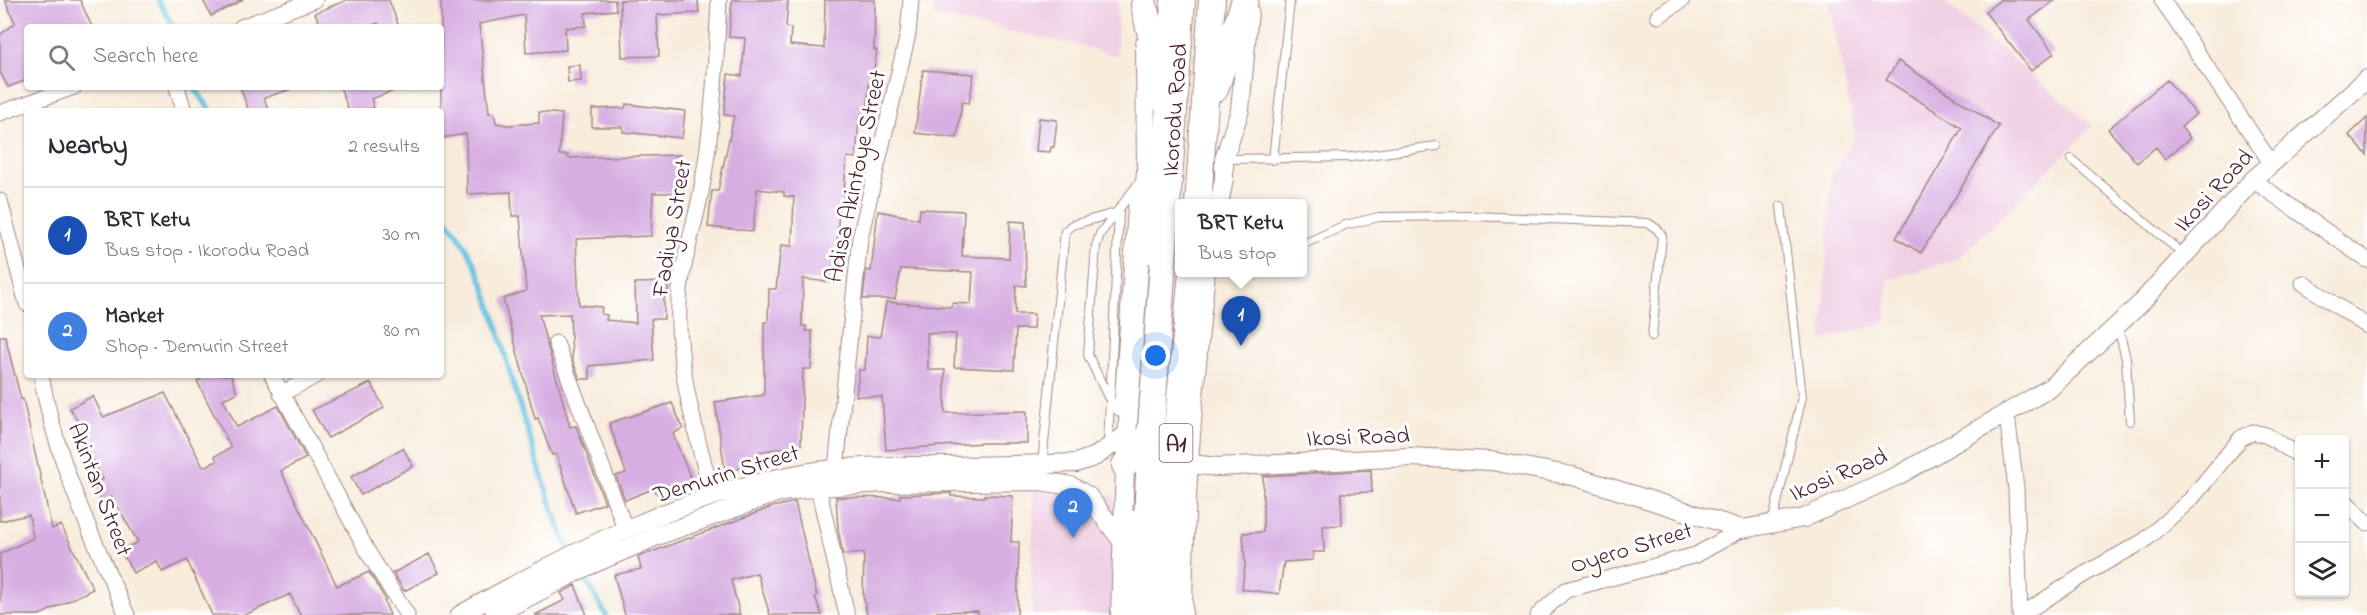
<!DOCTYPE html>
<html lang="en">
<head>
<meta charset="utf-8">
<style>
  :root { --surface:#fff; --page:#f2f2f3; --text:#2b2b33; --muted:#7c7c81; --line:#e1e1e2; --accent:#1a73e8 }
  body { margin:0; font-family:"Indie Flower",sans-serif; background:var(--page); color:var(--text) }
  .controls { position:absolute; right:18px; bottom:18px; display:grid; overflow:hidden; border-radius:6px; box-shadow:0 2px 4px #0004 }
  .controls button { width:54px; height:54px; display:grid; place-items:center; padding:0; border:0; border-bottom:2px solid var(--line); background:var(--surface); color:var(--text); font:30px sans-serif }
  .you { position:absolute; left:1156px; top:356px; width:21px; height:21px; margin:-15px; border:4px solid #fff; border-radius:50%; background:#1a73e8; box-shadow:0 0 0 9px #1a73e833 }
  .badge { display:grid; place-items:center; width:39px; height:39px; border-radius:50%; background:var(--accent); color:#fff; font-size:20px; font-weight:700 }
  .pin { position:absolute; translate:-50% -50px; filter:drop-shadow(0 2px 3px #0008) }
  .pin::after { content:''; position:absolute; top:32px; width:21px; height:18px; background:inherit; clip-path:polygon(0 0,100% 0,50% 100%) }
  .popup { position:absolute; left:1175px; top:199px; width:132px; height:78px; box-sizing:border-box; display:grid; place-content:center; border-radius:6px; background:var(--surface); filter:drop-shadow(0 2px 4px #0005); font-size:20px; white-space:nowrap; color:var(--muted) }
  .popup b { font-size:22px; color:var(--text) }
  .popup::after { content:''; position:absolute; left:50%; top:100%; margin-left:-12px; border:12px solid transparent; border-top-color:var(--surface) }
  .list { margin:0; padding:0; list-style:none }
  h2 { display:flex; justify-content:space-between; align-items:center; height:78px; margin:0; padding:0 24px; font-size:26px }
  h2 small { font-size:20px; font-weight:400; color:var(--muted) }
  .list li { display:grid; grid-template-columns:39px 1fr auto; gap:18px; align-items:center; box-sizing:border-box; height:96px; padding:0 24px; border-top:2px solid var(--line) }
  .list b { display:block; font-size:22px; white-space:nowrap }
  .list p { margin:0; font-size:20px; white-space:nowrap; color:var(--muted) }
  .list em { font-size:20px; font-style:normal; color:var(--muted) }
  .icon { flex:none; width:33px; height:33px; fill:none; stroke:currentColor; stroke-width:2; stroke-linecap:round; stroke-linejoin:round }
  .map { position:relative; flex:none; width:2367px; height:615px; overflow:hidden }
  .search { position:absolute; background:var(--surface); box-shadow:0 2px 4px #0004; left:24px; top:24px; width:420px; height:66px; display:flex; align-items:center; gap:15px; box-sizing:border-box; padding:0 21px; border-radius:6px; color:var(--muted); font-size:22px }
  .panel { position:absolute; background:var(--surface); box-shadow:0 2px 4px #0004; left:24px; top:108px; width:420px; height:270px; border-radius:6px }
  .map>svg:first-child { display:block }
  .built { fill:#f0d0e5 }
  .lines { fill:none; stroke-linecap:round; stroke-linejoin:round }
  .stream { stroke:#63c3e2; stroke-width:5 }
  .building { fill:#d7aee2 }
  .service-casing { stroke:#a18683; stroke-width:10 }
  .minor-casing { stroke:#a18683; stroke-width:17 }
  .tertiary-casing { stroke:#a18683; stroke-width:20 }
  .motorway-casing { stroke:#a18683; stroke-width:28 }
  .service { stroke:#fff; stroke-width:8 }
  .minor { stroke:#fff; stroke-width:15 }
  .tertiary { stroke:#fff; stroke-width:18 }
  .motorway { stroke:#fff; stroke-width:26 }
  .labels { text-anchor:middle; stroke-width:6; stroke-linejoin:round; paint-order:stroke }
  .shield { fill:#fff; stroke:#80626b; stroke-width:1.5 }
  .shield-label { font-size:22px; font-weight:bold; fill:#4a1f2b }
  .street-label { font-size:24px; fill:#4a1f2b; stroke:#fff }
</style>
</head>
<body>
<div class="map">
<svg width="2367" height="615" viewBox="0 0 2367 615">
  <rect width="100%" height="100%" fill="#fff"/>
  <filter id="ink" filterUnits="userSpaceOnUse"><feTurbulence type="fractalNoise" baseFrequency=".0167" numOctaves="2"/><feDisplacementMap in="SourceGraphic" scale="12" xChannelSelector="R" yChannelSelector="G"/><feConvolveMatrix kernelMatrix="1 2 1 2 8 2 1 2 1" color-interpolation-filters="sRGB"/></filter>
  <filter id="wash" filterUnits="userSpaceOnUse"><feTurbulence type="fractalNoise" baseFrequency=".008" numOctaves="4" result="noise"/><feDisplacementMap in="SourceGraphic" scale="24" xChannelSelector="R" yChannelSelector="G"/><feGaussianBlur stdDeviation="1.35" result="paint"/><feColorMatrix in="noise" values="0 0 0 0 0 0 0 0 0 0 0 0 0 0 0 0 0 1.4 0 .05"/><feComposite in="paint" operator="in"/></filter>
  <g filter="url(#wash)">
    <rect width="100%" height="100%" fill="#f8ecdb"/>
    <path class="built" d="M 932,0 L 1118,0 L 1117,56 L 1074,44 L 933,16 Z
      M 1829,0 L 1942,0 L 2093,126 L 1958,259 L 1888,280 L 1886,323 L 1822,340 L 1831,177 L 1855,136 Z
      M 1034,487 L 1114,495 L 1112,615 L 1033,615 L 1031,582 Z"/>
    <g class="lines">
      <path class="stream" d="M 158,0 L 174,27
        M 194,87 L 211,111
        M 441,213 C 484,260 495,321 512,380 C 530,439 547,497 570,554
        M 581,572 L 606,615"/>
    </g>
    <g id="blocks">
      <path class="building" d="M 5,0 L 80,0 L 92,27 L 27,27 L 27,80 L 8,87 L 0,72 L 0,35 L 15,23 Z
        M 203,0 L 243,0 L 211,16 Z
        M 347,0 L 389,0 L 399,27 L 380,27 L 378,23 L 368,27 L 321,27 L 315,13 Z
        M 441,0 L 615,0 L 616,10 L 585,13 L 586,26 L 565,28 L 566,50 L 526,53 L 524,15 L 479,24 L 489,113 L 494,113 L 496,123 L 507,125 L 539,123 L 539,112 L 562,114 L 559,155 L 568,155 L 568,158 L 680,155 L 680,193 L 653,193 L 651,236 L 576,239 L 579,305 L 602,307 L 601,314 L 607,315 L 606,320 L 636,323 L 635,283 L 668,282 L 668,295 L 664,295 L 664,319 L 651,319 L 654,360 L 589,366 L 590,379 L 580,379 L 572,359 L 570,314 L 539,315 L 570,427 L 576,426 L 605,503 L 576,513 L 556,454 L 552,455 L 538,418 L 535,419 L 503,299 L 526,291 L 520,216 L 512,216 L 511,192 L 467,194 L 466,134 L 441,138 Z
        M 620,0 L 698,0 L 699,13 L 657,15 L 659,56 L 622,57 Z
        M 732,0 L 788,0 L 786,27 L 791,28 L 790,45 L 824,48 L 825,0 L 875,0 L 874,50 L 877,50 L 872,83 L 869,83 L 867,119 L 859,118 L 856,158 L 847,157 L 843,202 L 839,201 L 836,283 L 803,279 L 802,326 L 806,326 L 806,331 L 812,331 L 812,352 L 811,369 L 803,369 L 801,445 L 757,452 L 760,465 L 725,471 L 715,402 L 764,395 L 764,322 L 768,322 L 769,289 L 776,289 L 781,245 L 792,246 L 794,197 L 784,196 L 784,192 L 757,189 L 753,231 L 708,227 L 712,191 L 718,191 L 734,116 L 724,115 L 728,74 L 742,76 L 745,38 L 729,37 Z
        M 2000,0 L 2055,0 L 2029,20 L 2054,53 L 2031,71 L 1985,12 Z
        M 1898,61 L 1999,126 L 1921,253 L 1896,238 L 1962,128 L 1886,80 Z
        M 580,65 L 581,81 L 568,82 L 567,66 Z
        M 923,70 L 974,74 L 969,103 L 962,102 L 957,138 L 915,133 Z
        M 2167,80 L 2196,114 L 2181,127 L 2190,138 L 2165,159 L 2156,147 L 2137,163 L 2108,129 Z
        M 240,87 L 290,87 L 291,89 L 264,98 L 269,111 L 249,111 Z
        M 340,87 L 398,87 L 399,89 L 371,99 L 374,108 L 349,111 Z
        M 626,104 L 685,111 L 682,138 L 623,132 L 623,127 L 592,127 L 592,109 L 625,108 Z
        M 1039,118 L 1057,120 L 1054,147 L 1051,147 L 1050,152 L 1036,151 Z
        M 2367,118 L 2367,155 L 2349,135 Z
        M 920,209 L 964,211 L 962,256 L 1009,258 L 1010,221 L 1025,222 L 1026,286 L 1016,285 L 1015,314 L 1034,314 L 1033,329 L 1016,329 L 1014,370 L 954,367 L 956,334 L 927,333 L 928,370 L 945,370 L 945,413 L 1027,411 L 1027,443 L 982,443 L 886,450 L 882,397 L 856,396 L 859,370 L 865,370 L 867,336 L 880,337 L 886,302 L 952,307 L 952,303 L 971,304 L 973,272 L 901,269 L 895,299 L 863,299 L 866,270 L 871,271 L 878,211 L 919,219 Z
        M 0,336 L 5,336 L 21,399 L 23,399 L 52,529 L 61,525 L 93,589 L 40,615 L 0,615 L 0,554 L 33,538 L 29,515 L 0,521 Z
        M 200,375 L 231,375 L 237,393 L 223,399 L 237,427 L 278,406 L 306,458 L 281,471 L 337,586 L 369,572 L 386,600 L 384,601 L 390,615 L 300,615 L 290,594 L 245,615 L 212,615 L 187,560 L 162,572 L 157,561 L 133,573 L 121,550 L 138,542 L 112,497 L 102,502 L 94,484 L 103,479 L 74,426 L 79,424 L 70,408 L 93,396 L 103,417 L 165,393 L 203,467 L 217,461 L 215,456 L 231,448 L 197,381 L 201,379 Z
        M 371,383 L 384,408 L 328,438 L 312,410 Z
        M 672,403 L 683,428 L 673,434 L 692,481 L 659,495 L 653,489 L 625,500 L 616,476 L 626,473 L 609,423 Z
        M 403,448 L 413,466 L 361,495 L 351,477 Z
        M 1371,470 L 1372,492 L 1341,493 L 1342,525 L 1323,526 L 1324,552 L 1313,552 L 1313,560 L 1284,562 L 1279,594 L 1242,589 L 1245,565 L 1243,533 L 1263,532 L 1263,476 Z
        M 951,493 L 951,496 L 984,497 L 984,495 L 1013,496 L 1011,542 L 1019,542 L 1017,615 L 978,615 L 978,611 L 937,612 L 937,615 L 867,615 L 863,596 L 864,553 L 843,555 L 838,529 L 836,497 L 900,498 L 900,495 Z
        M 795,502 L 817,596 L 815,597 L 822,615 L 770,615 L 757,573 L 731,580 L 740,615 L 625,615 L 614,575 L 641,569 L 638,557 L 772,507 Z
        M 429,554 L 439,573 L 404,591 L 393,573 Z
        M 575,585 L 587,615 L 535,615 L 565,600 L 561,593 Z"/>
    </g>
  </g>
  <g filter="url(#ink)">
    <use href="#blocks" fill-opacity="0" stroke="#a18683" stroke-width="1.5"/>
    <g class="lines">
      <defs>
        <path id="service" d="M 1163,43 L 1165,0
          M 1224,159 L 1351,157 L 1437,146
          M 2071,159 L 2184,255
          M 1273,160 L 1290,0
          M 1302,245 L 1345,225 L 1379,217 L 1473,216 L 1648,223 L 1657,229 L 1662,236 L 1652,336
          M 1150,259 L 1160,103
          M 2118,326 L 2126,359 L 2130,421
          M 1118,411 L 1133,194
          M 1125,418 L 1108,397 L 1088,355 L 1096,246 L 1100,234 L 1141,180
          M 1042,464 L 1065,231 L 1072,225 L 1119,212 L 1108,444
          M 1772,524 L 1802,397 L 1781,206
          M 1130,615 L 1135,514"/>
        <path id="minor" d="M 2162,0 L 2271,163
          M 1658,16 L 1682,0
          M 241,27 L 315,0
          M 177,87 L 184,111
          M 0,113 L 74,87
          M 2253,180 L 2367,260
          M 0,201 L 27,304
          M 2303,283 L 2367,326
          M 556,343 L 626,531
          M 41,375 C 56,460 92,537 127,615
          M 272,375 L 369,554 L 407,615
          M 281,394 L 317,375
          M 2007,416 L 2016,488 L 2020,615
          M 836,468 L 860,238 L 908,34 L 911,0
          M 818,487 L 847,615
          M 713,497 C 696,435 673,354 680,290 C 684,255 696,221 702,187 C 713,125 716,63 719,0
          M 2344,500 L 2367,523
          M 1538,615 L 1566,590 L 1696,555 L 1742,529
          M 2021,615 L 2083,575 L 2144,541 L 2191,499 L 2241,438 L 2253,432 L 2266,435 L 2300,456"/>
        <path id="tertiary" d="M 1219,204 L 1224,179 L 1224,159 L 1240,110 L 1249,11
          M 1190,464 L 1218,467 L 1410,457 L 1491,461 L 1573,476 L 1742,529 L 1804,518 L 1899,475 L 2050,388 L 2139,305 L 2253,180 L 2367,79
          M 460,615 C 570,553 690,490 817,471 C 851,466 887,466 921,466 C 973,466 1025,465 1076,463 L 1096,456 L 1127,434
          M 494,615 L 586,567 L 657,536 L 776,493 L 818,487 L 886,483 L 1041,481 L 1071,486 L 1088,496 L 1122,541
          M 1120,615 L 1125,465 L 1146,171 L 1145,43
          M 1183,615 C 1184,500 1194,386 1206,272"/>
        <path id="motorway" d="M 1144,5 L 1166,103
          M 1215,89 L 1245,0
          M 1198,204 L 1212,0
          M 1125,465 L 1145,445 L 1150,431
          M 1143,615 L 1151,427 L 1182,0
          M 1168,615 L 1174,461 L 1192,272"/>
      </defs>
      <use href="#service" class="service-casing"/>
      <use href="#minor" class="minor-casing"/>
      <use href="#tertiary" class="tertiary-casing"/>
      <use href="#motorway" class="motorway-casing"/>
      <use href="#service" class="service"/>
      <use href="#minor" class="minor"/>
      <use href="#tertiary" class="tertiary"/>
      <use href="#motorway" class="motorway"/>
    </g>
  </g>
  <g class="labels">
    <rect class="shield" x="1159.5" y="424" width="33" height="38" rx="4.5"/>
    <g class="shield-label">
      <text x="1176" y="451">A1</text>
    </g>
    <g class="street-label">
      <text transform="translate(1174 110) rotate(-86)" y="8">Ikorodu Road</text>
      <text transform="translate(855 176) rotate(-78)" y="8">Adisa Akintoye Street</text>
      <text transform="translate(2213 190) rotate(-47)" y="8">Ikosi Road</text>
      <text transform="translate(671 228) rotate(-80)" y="8">Fadiya Street</text>
      <text transform="translate(1358 436) rotate(-2)" y="8">Ikosi Road</text>
      <text transform="translate(726 473) rotate(-17)" y="8">Demurin Street</text>
      <text transform="translate(1838 474) rotate(-23)" y="8">Ikosi Road</text>
      <text transform="translate(101 489) rotate(69)" y="8">Akintan Street</text>
      <text transform="translate(1631 547) rotate(-17)" y="8">Oyero Street</text>
    </g>
  </g>
</svg>
<div class="controls">
<button>+</button>
<button>−</button>
<button><svg class="icon" aria-label="layers" viewBox="0 0 24 24"><path d="M12 4l9 5-9 5-9-5zM3 14l9 5 9-5"/></svg></button>
</div>
<div class="you"></div>
<div class="pin badge" style="left:1241px;top:346px;background:#1a4fb4">1</div>
<div class="popup"><b>BRT Ketu</b>Bus stop</div>
<div class="pin badge" style="left:1073px;top:538px;background:#3f7fe0">2</div>
<div class="search"><svg class="icon" aria-label="search" viewBox="0 0 24 24"><circle cx="10" cy="10" r="6"/><path d="M15 15l6 6"/></svg>Search here</div>
<section class="panel">
<h2>Nearby<small>2 results</small></h2>
<ul class="list">
<li><span class="badge" style="background:#1a4fb4">1</span><div><b>BRT Ketu</b><p>Bus stop · Ikorodu Road</p></div><em>30 m</em></li>
<li><span class="badge" style="background:#3f7fe0">2</span><div><b>Market</b><p>Shop · Demurin Street</p></div><em>80 m</em></li>
</ul>
</section>
</div>
</body>
</html>
